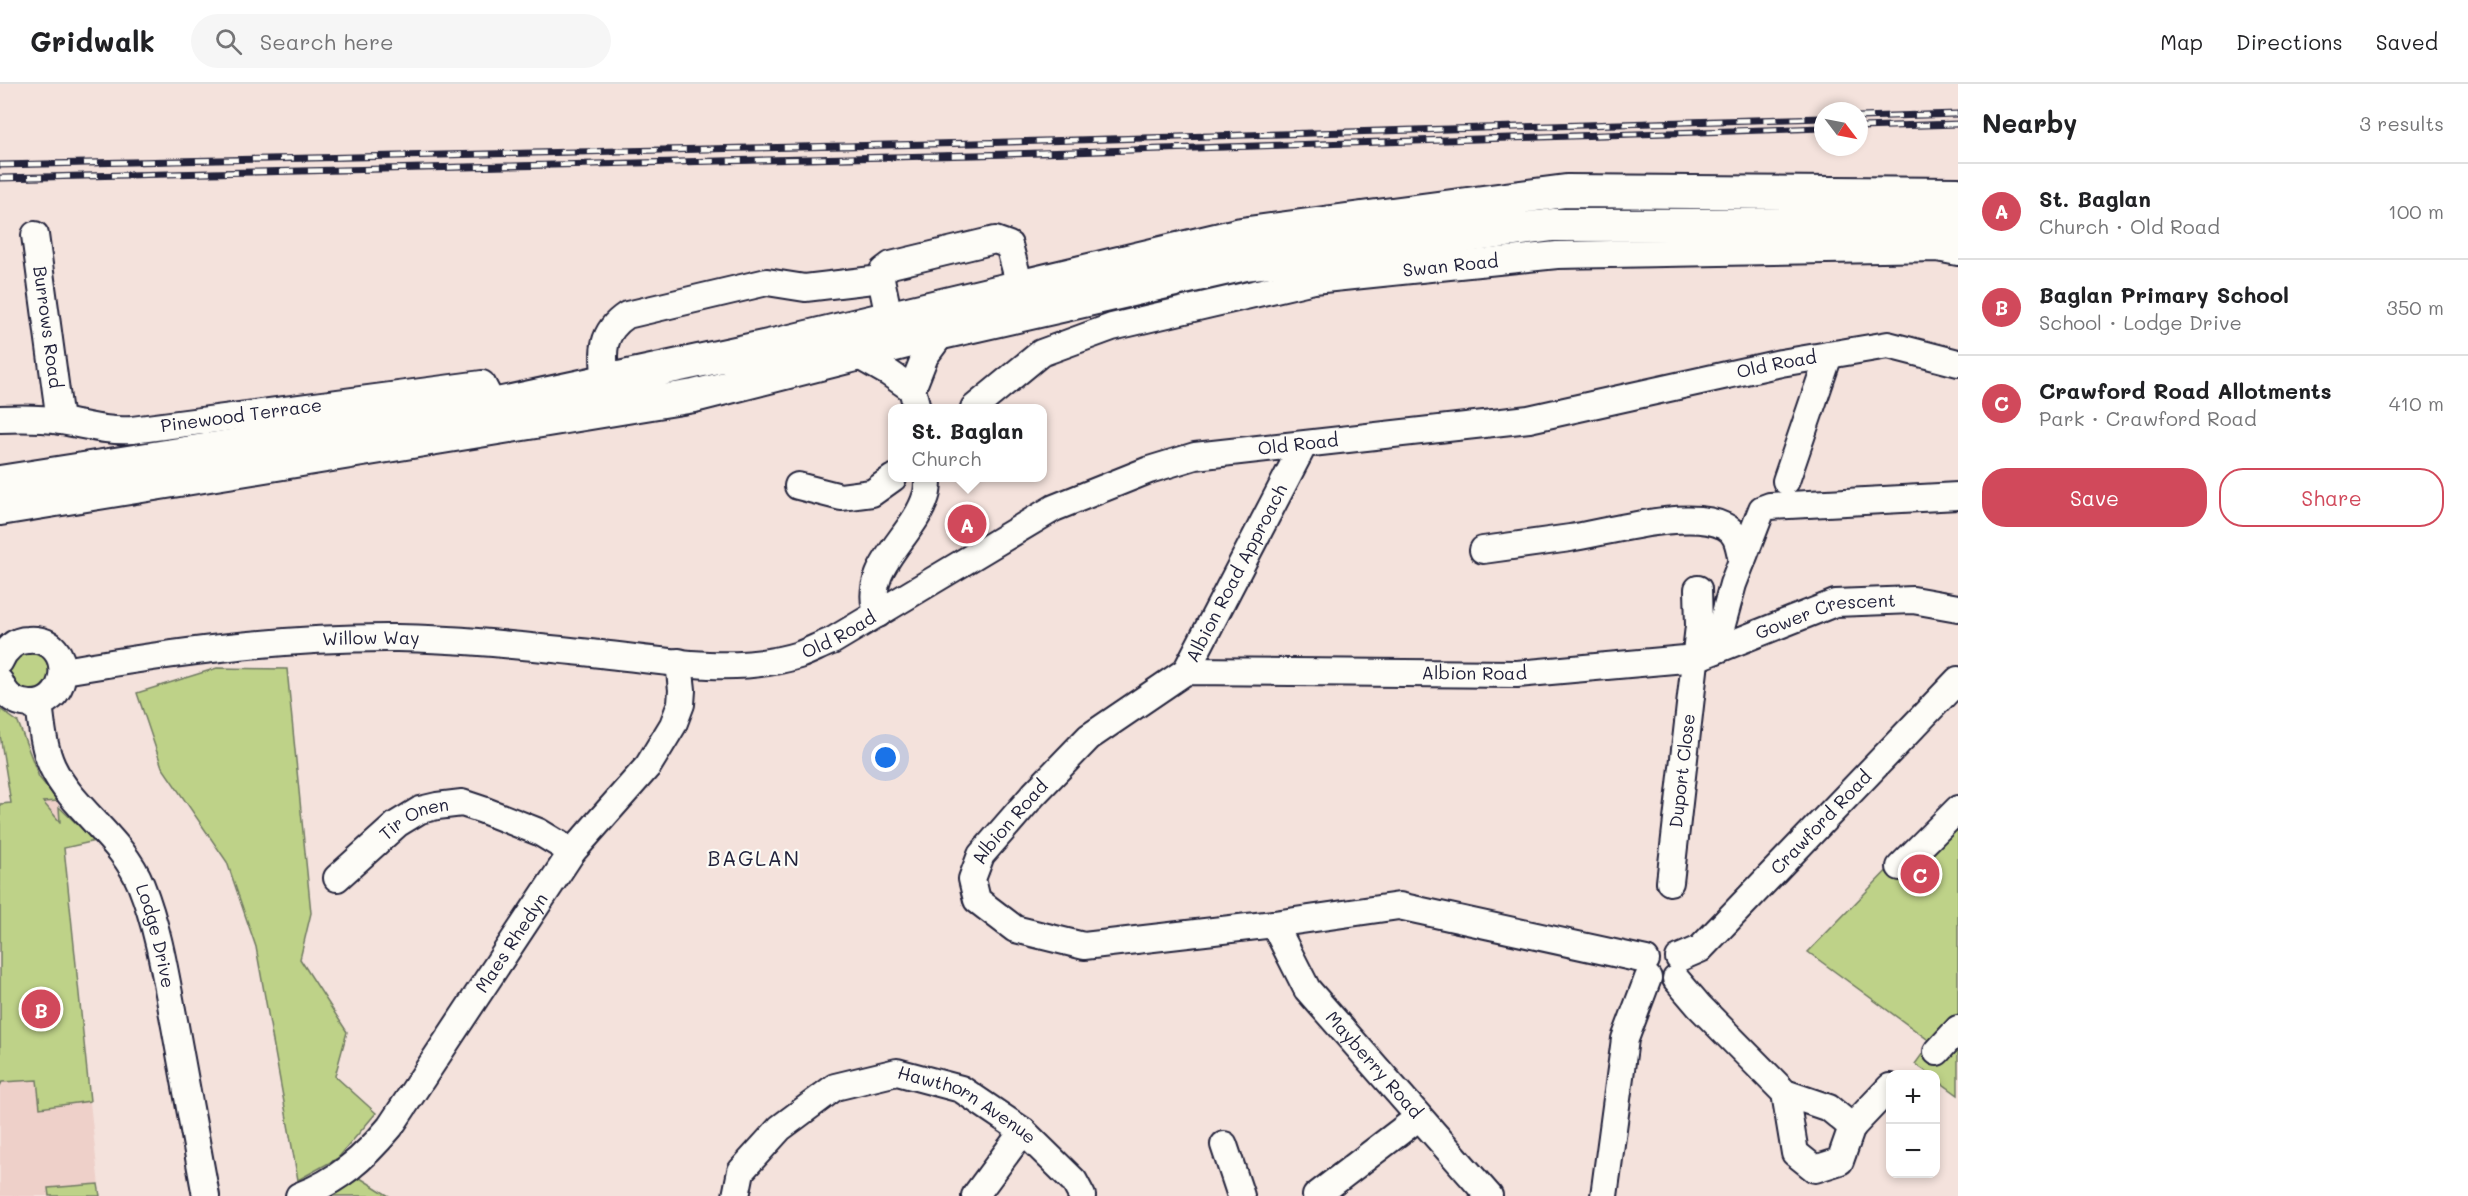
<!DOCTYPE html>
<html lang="en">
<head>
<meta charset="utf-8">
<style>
  :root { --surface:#fff; --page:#f6f6f6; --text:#202124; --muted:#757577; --line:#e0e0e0; --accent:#d1495b }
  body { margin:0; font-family:Mali,sans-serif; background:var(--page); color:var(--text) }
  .controls { position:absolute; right:18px; bottom:18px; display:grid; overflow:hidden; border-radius:12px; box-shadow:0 3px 9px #0003 }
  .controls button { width:54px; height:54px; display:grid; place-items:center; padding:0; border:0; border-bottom:2px solid var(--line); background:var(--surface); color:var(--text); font:30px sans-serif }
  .compass { position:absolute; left:1814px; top:18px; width:54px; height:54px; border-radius:50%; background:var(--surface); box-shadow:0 3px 9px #0003; rotate:122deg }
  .you { position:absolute; left:886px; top:674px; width:21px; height:21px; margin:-15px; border:4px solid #fff; border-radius:50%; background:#1a73e8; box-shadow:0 0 0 9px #1a73e833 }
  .badge { display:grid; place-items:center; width:39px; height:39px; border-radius:50%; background:var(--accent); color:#fff; font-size:20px; font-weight:700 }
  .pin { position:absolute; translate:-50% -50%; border:3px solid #fff; box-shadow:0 2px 6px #0006 }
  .popup { position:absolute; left:888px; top:320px; width:159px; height:78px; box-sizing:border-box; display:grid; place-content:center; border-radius:12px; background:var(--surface); filter:drop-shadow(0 2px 4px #0005); font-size:20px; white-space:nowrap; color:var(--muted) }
  .popup b { font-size:22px; color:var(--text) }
  .popup::after { content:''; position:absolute; left:50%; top:100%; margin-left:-12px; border:12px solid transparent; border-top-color:var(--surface) }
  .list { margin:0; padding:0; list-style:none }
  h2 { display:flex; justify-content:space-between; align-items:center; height:78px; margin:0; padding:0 24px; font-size:26px }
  h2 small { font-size:20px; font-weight:400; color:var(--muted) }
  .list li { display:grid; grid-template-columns:39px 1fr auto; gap:18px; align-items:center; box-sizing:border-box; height:96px; padding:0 24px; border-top:2px solid var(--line) }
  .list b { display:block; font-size:22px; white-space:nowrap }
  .list p { margin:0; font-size:20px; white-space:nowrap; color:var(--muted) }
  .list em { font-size:20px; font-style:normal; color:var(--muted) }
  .actions { display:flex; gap:12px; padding:18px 24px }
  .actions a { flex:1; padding:14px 0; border:2px solid var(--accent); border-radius:24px; text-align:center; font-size:21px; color:var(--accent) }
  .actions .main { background:var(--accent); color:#fff }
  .icon { flex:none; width:33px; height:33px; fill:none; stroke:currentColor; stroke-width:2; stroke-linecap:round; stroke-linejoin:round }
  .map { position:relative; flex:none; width:1958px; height:1112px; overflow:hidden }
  header { display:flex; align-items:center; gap:36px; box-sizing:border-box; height:84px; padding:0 30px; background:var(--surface); border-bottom:2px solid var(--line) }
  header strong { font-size:28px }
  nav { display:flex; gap:33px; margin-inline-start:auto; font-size:21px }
  .search { width:420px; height:54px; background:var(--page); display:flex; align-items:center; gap:15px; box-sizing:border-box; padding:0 21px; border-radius:33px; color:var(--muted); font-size:22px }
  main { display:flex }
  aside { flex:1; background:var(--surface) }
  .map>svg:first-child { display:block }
  .built { fill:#eed0c9 }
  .green { fill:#bed288; stroke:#707a62; stroke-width:1.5 }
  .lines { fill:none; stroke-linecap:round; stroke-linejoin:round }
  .minor-casing { stroke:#22223b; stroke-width:30 }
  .major-casing { stroke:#22223b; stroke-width:36 }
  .minor { stroke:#fdfcf7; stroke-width:26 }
  .major { stroke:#fdfcf7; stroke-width:32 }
  .rail-casing { stroke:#22223b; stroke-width:7 }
  .rail { stroke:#fdfcf7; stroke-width:4.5; stroke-dasharray:14; stroke-linecap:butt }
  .labels { text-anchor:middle; stroke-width:4.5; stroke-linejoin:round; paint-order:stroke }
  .street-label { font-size:18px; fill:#22223b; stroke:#fdfcf7 }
  .quarter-label { font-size:21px; letter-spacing:1.5px; fill:#22223b; stroke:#fdfcf7 }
</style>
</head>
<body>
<header>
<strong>Gridwalk</strong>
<div class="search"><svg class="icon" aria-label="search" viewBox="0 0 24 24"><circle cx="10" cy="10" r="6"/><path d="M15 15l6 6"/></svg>Search here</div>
<nav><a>Map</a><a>Directions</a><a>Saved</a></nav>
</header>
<main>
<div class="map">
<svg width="1958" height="1112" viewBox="0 0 1958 1112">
  <rect width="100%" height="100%" fill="#f4e2dc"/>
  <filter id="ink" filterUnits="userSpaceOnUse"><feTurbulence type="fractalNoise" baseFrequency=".0167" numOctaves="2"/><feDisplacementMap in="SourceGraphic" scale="12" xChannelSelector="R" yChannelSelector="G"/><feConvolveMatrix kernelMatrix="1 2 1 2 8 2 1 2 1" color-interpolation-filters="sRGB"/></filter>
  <g filter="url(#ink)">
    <path class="built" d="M 58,717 L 100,1112 L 0,1112 L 0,720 Z"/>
    <path class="green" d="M 21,568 L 42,570 C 53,584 53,593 41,607 L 20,608 C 5,588 5,588 21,568 Z
      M 217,584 L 287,585 L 311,829 L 300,875 L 347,948 L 335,992 L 376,1029 L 338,1074 L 298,1096 L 256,863 L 227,778 L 162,683 L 137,609 Z
      M 0,625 L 18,638 L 39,693 L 58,717 L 43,718 L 60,738 L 59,723 L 95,757 L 64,764 L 90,1017 L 40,1024 L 37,996 L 2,998 L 0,1002 L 0,720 L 11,719 L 0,651 Z
      M 1958,713 L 1958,1011 L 1936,995 L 1936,990 L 1930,990 L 1915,980 L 1931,958 L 1808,868 Z
      M 360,1094 L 389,1112 L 331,1112 Z
      M 98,1100 L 100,1112 L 49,1112 L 48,1104 Z"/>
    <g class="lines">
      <defs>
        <g id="minor">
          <path id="s1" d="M 35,151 L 60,337"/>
          <path d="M 889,233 L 881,195 L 883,187 L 891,181 L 995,156 L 1009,161 L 1020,202"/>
          <path d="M 859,272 L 889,289 L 912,305"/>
          <path d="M 606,297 C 602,268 601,248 627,231 L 767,198 L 805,204 L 881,195"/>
          <path d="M 917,324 L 912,305 L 925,272 L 942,249"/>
          <path id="s2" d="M 974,324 L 1041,269 L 1112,243 L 1314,196 L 1557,171 L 1937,164 L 1958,168"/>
          <path id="s3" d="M 0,335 C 20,334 41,334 61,337 C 86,341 107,348 132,346 L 482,300 L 493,321"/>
          <path d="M 1786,397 L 1829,271"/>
          <path d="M 798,402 L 841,413 L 872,409 L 893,394"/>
          <path d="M 1483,466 C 1512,462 1541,458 1570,454 C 1608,448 1689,424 1724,442 C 1738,448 1739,464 1742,477"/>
          <path d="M 878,530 C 860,485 914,453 926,412 C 928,407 928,400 928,394"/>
          <path d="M 1715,566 L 1733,500 L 1762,425 L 1770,422 L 1958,412"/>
          <path d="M 0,577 C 5,566 14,556 28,556 C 78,552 71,630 23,619 C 12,617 4,609 0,598"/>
          <path id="s4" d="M 64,587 C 174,568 285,553 397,554 C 465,555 533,563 601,570 C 665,577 735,591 799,571 C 810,567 821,561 832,557 L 1054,424 L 1149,386 L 1195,372 L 1529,335 L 1781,279 L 1888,261 L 1958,279"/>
          <path id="s5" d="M 1186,587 L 1303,362"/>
          <path id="s6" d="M 39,620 C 42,641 43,662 52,682 C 72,725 122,754 141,801 C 159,846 166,895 175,942 C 185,999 196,1055 206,1112"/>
          <path d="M 1900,783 L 1958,725"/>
          <path id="s7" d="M 337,794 L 397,740 L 420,726 L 437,722 L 462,719 L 483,726 L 539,748 L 572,768"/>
          <path id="s8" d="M 1670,798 L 1699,542 L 1698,505"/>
          <path id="s9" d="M 1274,840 L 1307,905 L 1489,1112"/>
          <path id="s10" d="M 1679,874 L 1700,865 L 1958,596"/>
          <path id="s11" d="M 1646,876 L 1399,822 L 1274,840 L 1084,862 L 1015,845 L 977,816 L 972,795 L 981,771 L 1034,710 L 1089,653 L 1186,587 L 1517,590 L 1696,574 L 1835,519 L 1913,516 L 1958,524"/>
          <path d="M 1676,895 L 1699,922 L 1785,1009 L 1829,1024 L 1852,1043 L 1840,1077 L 1815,1085 L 1795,1069 L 1785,1009"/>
          <path d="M 1937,968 L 1958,945"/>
          <path d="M 1852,1043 L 1890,1003"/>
          <path d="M 1224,1061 L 1241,1112"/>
          <path id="s12" d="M 299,1112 C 338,1097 364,1074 390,1043 L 572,768 L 648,682 L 673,641 L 681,620 L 682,606 L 679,578"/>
          <path id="s13" d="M 736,1112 L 741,1087 L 780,1044 L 835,1003 L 897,988 L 961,1005 L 1023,1047 L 1074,1097 L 1082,1112"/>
          <path d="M 975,1112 L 1023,1047"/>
          <path d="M 1316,1112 L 1419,1033"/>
          <path d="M 1604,1112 L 1625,955 L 1648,894"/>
        </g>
        <path id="major" d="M 0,398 L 493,321 L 782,259 L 1241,150 L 1566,107 L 1958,110
          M 0,425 L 694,312 L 942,249 L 1246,180 L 1553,141 L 1933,140 L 1958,142"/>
      </defs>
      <use href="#minor" class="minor-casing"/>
      <use href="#major" class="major-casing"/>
      <use href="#minor" class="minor"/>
      <use href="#major" class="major"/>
      <defs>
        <path id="rail" d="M 1859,33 L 1958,30
          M 1859,43 L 1958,40
          M 0,81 L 975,59 L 1823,34
          M 0,94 L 975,71 L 1823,44"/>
      </defs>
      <use href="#rail" class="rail-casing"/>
      <use href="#rail" class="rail"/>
    </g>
  </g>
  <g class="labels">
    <g class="street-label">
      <text dy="6" stroke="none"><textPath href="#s2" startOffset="507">Swan Road</textPath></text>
      <text dy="6" stroke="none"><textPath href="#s1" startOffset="93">Burrows Road</textPath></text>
      <text dy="6" stroke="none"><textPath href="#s4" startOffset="1774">Old Road</textPath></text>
      <text dy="6" stroke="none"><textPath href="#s3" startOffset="243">Pinewood Terrace</textPath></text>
      <text dy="6" stroke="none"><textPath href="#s4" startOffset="1288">Old Road</textPath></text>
      <text dy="6" stroke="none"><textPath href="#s5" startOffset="110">Albion Road Approach</textPath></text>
      <text dy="6" stroke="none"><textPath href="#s11" startOffset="1662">Gower Crescent</textPath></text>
      <text dy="6" stroke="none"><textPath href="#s4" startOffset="784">Old Road</textPath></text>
      <text dy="6" stroke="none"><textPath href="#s4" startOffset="309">Willow Way</textPath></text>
      <text dy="6" stroke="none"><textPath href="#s11" startOffset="1302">Albion Road</textPath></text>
      <text dy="6" stroke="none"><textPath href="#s8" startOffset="112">Duport Close</textPath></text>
      <text dy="6" stroke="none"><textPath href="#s10" startOffset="198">Crawford Road</textPath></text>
      <text dy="6" stroke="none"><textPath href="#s7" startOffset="99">Tir Onen</textPath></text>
      <text dy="6" stroke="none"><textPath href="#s11" startOffset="780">Albion Road</textPath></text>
      <text dy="6" stroke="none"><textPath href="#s6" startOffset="266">Lodge Drive</textPath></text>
      <text dy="6" stroke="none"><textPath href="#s12" startOffset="336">Maes Rhedyn</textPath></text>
      <text dy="6" stroke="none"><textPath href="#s9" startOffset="174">Mayberry Road</textPath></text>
      <text dy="6" stroke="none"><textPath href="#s13" startOffset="294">Hawthorn Avenue</textPath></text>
    </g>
    <g class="quarter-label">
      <text x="754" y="782">BAGLAN</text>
    </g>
  </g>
</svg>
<div class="controls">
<button>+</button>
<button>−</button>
</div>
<svg class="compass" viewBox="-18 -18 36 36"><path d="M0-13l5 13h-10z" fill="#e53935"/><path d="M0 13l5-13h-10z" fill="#757577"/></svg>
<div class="you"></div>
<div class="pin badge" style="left:967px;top:440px">A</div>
<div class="popup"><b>St. Baglan</b>Church</div>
<div class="pin badge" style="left:41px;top:925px">B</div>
<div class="pin badge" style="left:1920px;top:790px">C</div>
</div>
<aside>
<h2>Nearby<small>3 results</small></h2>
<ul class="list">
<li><span class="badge">A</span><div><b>St. Baglan</b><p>Church · Old Road</p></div><em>100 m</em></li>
<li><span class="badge">B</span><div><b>Baglan Primary School</b><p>School · Lodge Drive</p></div><em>350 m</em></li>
<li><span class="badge">C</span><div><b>Crawford Road Allotments</b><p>Park · Crawford Road</p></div><em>410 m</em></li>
</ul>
<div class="actions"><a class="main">Save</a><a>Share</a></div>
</aside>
</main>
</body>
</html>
